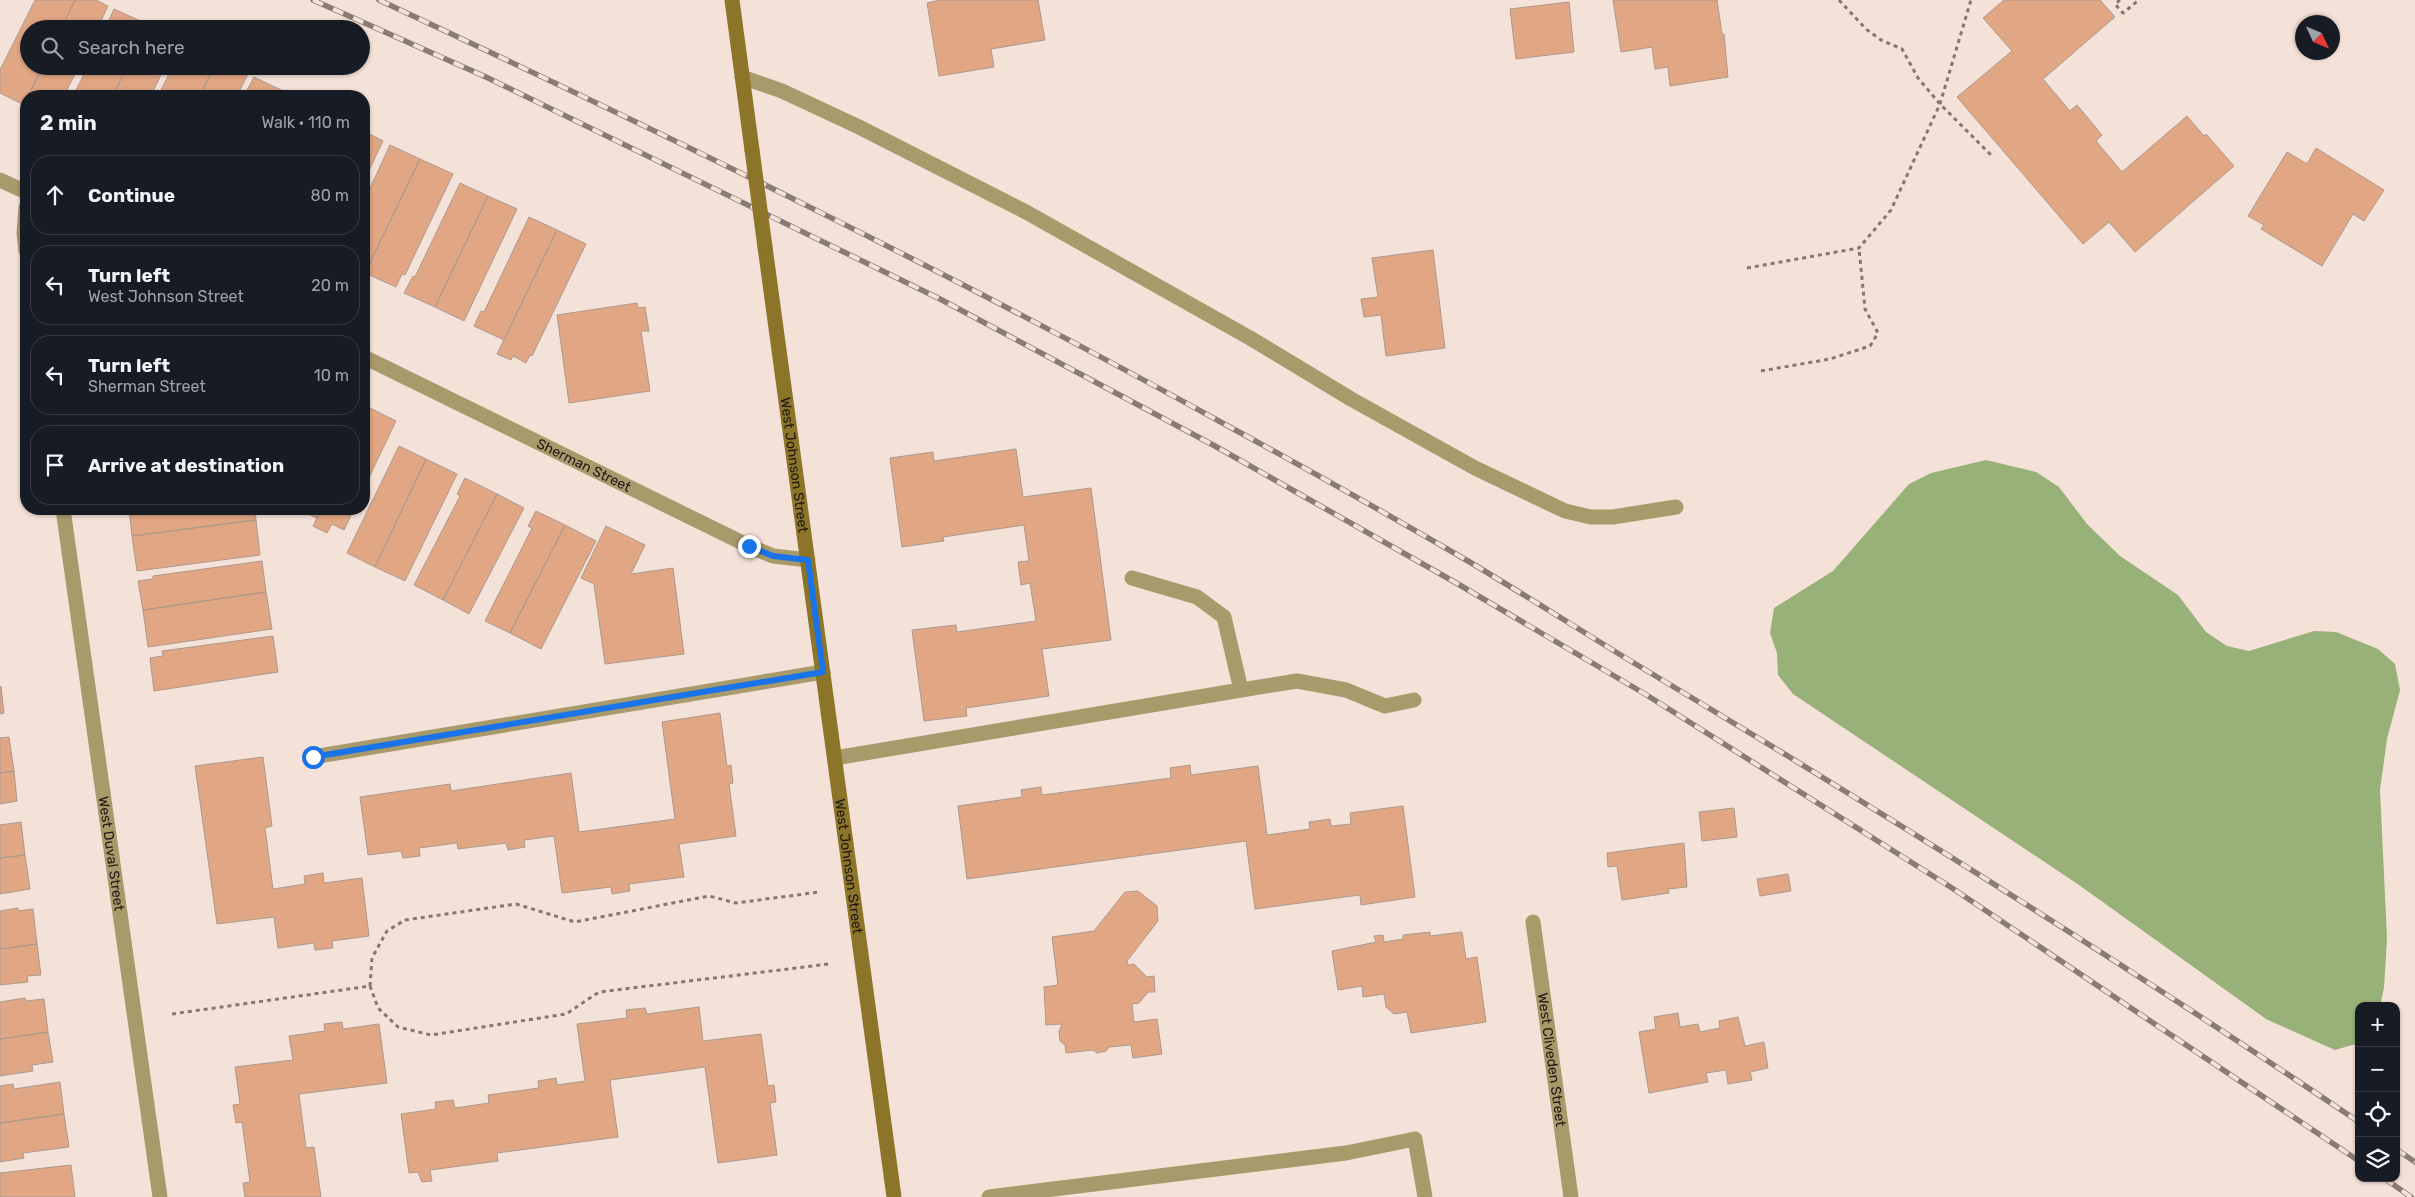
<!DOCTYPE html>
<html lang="en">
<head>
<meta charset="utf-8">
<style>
  :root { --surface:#171b24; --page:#242831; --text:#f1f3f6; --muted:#9ea1a6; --line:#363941 }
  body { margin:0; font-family:Rubik,sans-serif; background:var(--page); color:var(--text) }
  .controls { position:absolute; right:15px; bottom:15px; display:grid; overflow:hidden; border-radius:10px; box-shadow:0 1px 4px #0004 }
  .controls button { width:45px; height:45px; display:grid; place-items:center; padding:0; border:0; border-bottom:1px solid var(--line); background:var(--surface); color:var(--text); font:25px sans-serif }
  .compass { position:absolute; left:2295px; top:15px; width:45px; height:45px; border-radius:50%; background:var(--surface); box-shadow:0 1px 4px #0004; rotate:134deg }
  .stop { position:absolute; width:15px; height:15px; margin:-11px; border:4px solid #1a73e8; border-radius:50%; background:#fff }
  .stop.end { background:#1a73e8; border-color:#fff; box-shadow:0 1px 5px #0008 }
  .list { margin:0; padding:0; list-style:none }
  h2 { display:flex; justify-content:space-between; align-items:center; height:65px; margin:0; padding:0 20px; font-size:21px }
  h2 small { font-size:16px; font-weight:400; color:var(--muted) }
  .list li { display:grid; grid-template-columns:32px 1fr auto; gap:15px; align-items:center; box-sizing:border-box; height:80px; margin:0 10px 10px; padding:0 10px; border:1px solid var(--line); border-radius:20px }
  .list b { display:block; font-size:19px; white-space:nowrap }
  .list p { margin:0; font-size:16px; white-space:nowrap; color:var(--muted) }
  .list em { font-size:16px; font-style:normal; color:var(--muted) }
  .icon { flex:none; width:28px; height:28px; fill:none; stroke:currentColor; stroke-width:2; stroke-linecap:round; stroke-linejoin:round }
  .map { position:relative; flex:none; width:2415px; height:1197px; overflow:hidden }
  .search { position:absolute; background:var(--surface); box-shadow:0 1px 4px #0004; left:20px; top:20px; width:350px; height:55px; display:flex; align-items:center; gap:12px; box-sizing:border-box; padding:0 18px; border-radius:28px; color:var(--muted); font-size:19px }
  .panel { position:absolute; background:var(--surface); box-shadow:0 1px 4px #0004; left:20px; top:90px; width:350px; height:425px; border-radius:20px }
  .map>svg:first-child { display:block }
  .forest { fill:#98b178 }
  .building { fill:#e1a684; stroke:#ab9a90 }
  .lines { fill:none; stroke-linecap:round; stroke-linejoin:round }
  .path { stroke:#847871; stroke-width:3; stroke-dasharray:4 4; stroke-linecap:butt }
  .lane { stroke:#a99a6c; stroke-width:15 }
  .street { stroke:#a99a6c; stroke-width:15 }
  .secondary { stroke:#8c7529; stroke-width:15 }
  .rail-casing { stroke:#897c75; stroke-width:5.5 }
  .rail { stroke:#f4e1d7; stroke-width:4; stroke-dasharray:11; stroke-linecap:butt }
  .secondary-bridge { stroke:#8c7529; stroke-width:15 }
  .route { stroke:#1a73e8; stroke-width:6 }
  .labels { text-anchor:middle; stroke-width:5; stroke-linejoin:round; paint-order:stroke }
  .street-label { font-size:14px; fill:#1f1915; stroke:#f4e1d7 }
</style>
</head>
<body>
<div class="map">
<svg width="2415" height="1197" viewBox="0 0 2415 1197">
  <rect width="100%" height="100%" fill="#f4e1d7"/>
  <path class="forest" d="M 1986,460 L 2036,472 L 2059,487 L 2087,524 L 2120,556 L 2178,595 L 2206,632 L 2227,646 L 2249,651 L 2314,631 L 2336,632 L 2378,649 L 2395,664 L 2400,690 L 2387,739 L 2380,790 L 2387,938 L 2384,988 L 2380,1006 L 2359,1006 L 2359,1043 L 2335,1050 L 2266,1019 L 2079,885 L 1793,694 L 1778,675 L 1777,653 L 1770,633 L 1774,608 L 1833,571 L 1909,484 L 1931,473 Z"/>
  <path class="building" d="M 35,0 L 75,0 L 61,29 L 29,29 L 29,66 L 43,66 L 24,105 L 0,93 L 0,70 Z
    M 75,0 L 96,0 L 108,6 L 97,29 L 61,29 Z
    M 940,0 L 1038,0 L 1045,40 L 991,49 L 994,67 L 939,76 L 927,3 Z
    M 1613,0 L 1717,0 L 1722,34 L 1724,34 L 1728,77 L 1670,86 L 1668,67 L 1655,69 L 1652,47 L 1621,52 Z
    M 2004,0 L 2100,0 L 2115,17 L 2043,79 L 2070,111 L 2077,105 L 2102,135 L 2096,141 L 2122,172 L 2187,116 L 2204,136 L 2206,134 L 2234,166 L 2135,252 L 2109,222 L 2083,244 L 1957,97 L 2012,51 L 1983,18 Z
    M 1569,2 L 1574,52 L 1516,59 L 1510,9 Z
    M 114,9 L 147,24 L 145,29 L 105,29 Z
    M 43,66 L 79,66 L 64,96 L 28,96 Z
    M 88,66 L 127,66 L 113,96 L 73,96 Z
    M 127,66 L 165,66 L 151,96 L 113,96 Z
    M 173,66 L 214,66 L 200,96 L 158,96 Z
    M 214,66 L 232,66 L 248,74 L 237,96 L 200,96 Z
    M 254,77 L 283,91 L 281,96 L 244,96 Z
    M 364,131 L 383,141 L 364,181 Z
    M 390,145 L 420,159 L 365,273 L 364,201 Z
    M 2316,148 L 2384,190 L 2364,221 L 2353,214 L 2322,266 L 2261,229 L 2264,225 L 2248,216 L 2287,152 L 2307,164 Z
    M 420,159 L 453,174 L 405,275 L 402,274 L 396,287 L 365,273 Z
    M 460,183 L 488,196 L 435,307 L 404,293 L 413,276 L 415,277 Z
    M 488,196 L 517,209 L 464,321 L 435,307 Z
    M 529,217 L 557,230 L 504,340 L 474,326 L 481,311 L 484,312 Z
    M 557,230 L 586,244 L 532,356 L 530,355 L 526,363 L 513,356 L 511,360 L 497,354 Z
    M 1433,250 L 1445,348 L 1386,356 L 1381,315 L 1364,317 L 1361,299 L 1378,297 L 1372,258 Z
    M 637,303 L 638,308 L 645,307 L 649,331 L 641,331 L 650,391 L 569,403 L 557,315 Z
    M 370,408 L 396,421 L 364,488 L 364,421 Z
    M 399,446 L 426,459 L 375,567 L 347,553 Z
    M 1016,449 L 1023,497 L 1091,488 L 1111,640 L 1042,649 L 1049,696 L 966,708 L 967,716 L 924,721 L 912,630 L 956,625 L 957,632 L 1036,621 L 1030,583 L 1021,585 L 1018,562 L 1029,561 L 1024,525 L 943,537 L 944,541 L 902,547 L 890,458 L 933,452 L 934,461 Z
    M 426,459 L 457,474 L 405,581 L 375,567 Z
    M 465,478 L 497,494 L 443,600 L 414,585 L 460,496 L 457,494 Z
    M 497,494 L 524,508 L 469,614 L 443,600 Z
    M 129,509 L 255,509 L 256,520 L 132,536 Z
    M 297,509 L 321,509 L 317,518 Z
    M 321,509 L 354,509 L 344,530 L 332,524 L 327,533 L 313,526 Z
    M 536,511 L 565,525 L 510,633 L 485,621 L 532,528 L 528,526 Z
    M 256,520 L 260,555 L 137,571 L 132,536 Z
    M 565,525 L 596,541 L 541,649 L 510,633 Z
    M 606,526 L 645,545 L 631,574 L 673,568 L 684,654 L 605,664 L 594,584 L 581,578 Z
    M 262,561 L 266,592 L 143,610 L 138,581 L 153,579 L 153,576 Z
    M 266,592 L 272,629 L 148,647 L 143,610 Z
    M 273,636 L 278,672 L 154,691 L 150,658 L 163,656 L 162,651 Z
    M 1,686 L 4,713 L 0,714 L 0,687 Z
    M 720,713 L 727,766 L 731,765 L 733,783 L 729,784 L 736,836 L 679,844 L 684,877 L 629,884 L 630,891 L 612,894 L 611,887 L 562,893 L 554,836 L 524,840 L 525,847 L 508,850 L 506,843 L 458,849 L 457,843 L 419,848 L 420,856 L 403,858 L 401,851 L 368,855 L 360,797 L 450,784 L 451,791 L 571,773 L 579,832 L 675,819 L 662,722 Z
    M 9,737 L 14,771 L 0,773 L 0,738 Z
    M 263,757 L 272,826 L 265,828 L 273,889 L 305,884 L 304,876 L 323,873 L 324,883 L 362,878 L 369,936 L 332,941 L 333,948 L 315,950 L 314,943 L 278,948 L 274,917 L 217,924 L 195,766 Z
    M 1190,765 L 1191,775 L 1258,766 L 1267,835 L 1310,829 L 1309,822 L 1330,819 L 1331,826 L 1351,824 L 1350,813 L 1403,806 L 1415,897 L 1361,905 L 1360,895 L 1255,909 L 1246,841 L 967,879 L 958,806 L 1022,797 L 1021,790 L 1041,787 L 1042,795 L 1171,778 L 1170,768 Z
    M 14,771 L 17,801 L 0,804 L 0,773 Z
    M 1734,808 L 1737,837 L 1702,841 L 1699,812 Z
    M 21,822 L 25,855 L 0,858 L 0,825 Z
    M 1684,843 L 1687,887 L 1668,889 L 1669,893 L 1622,900 L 1617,866 L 1608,867 L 1607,853 Z
    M 25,855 L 30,889 L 0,894 L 0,858 Z
    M 1788,874 L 1791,891 L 1760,896 L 1757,879 Z
    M 1138,891 L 1157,906 L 1158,921 L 1127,961 L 1128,965 L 1134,964 L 1147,977 L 1154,976 L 1155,992 L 1148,992 L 1139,1003 L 1132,1004 L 1134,1022 L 1157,1019 L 1162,1054 L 1133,1058 L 1131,1045 L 1109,1047 L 1106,1051 L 1097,1053 L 1093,1050 L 1066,1053 L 1065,1045 L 1060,1041 L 1059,1031 L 1062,1024 L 1046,1025 L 1044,987 L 1058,985 L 1052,937 L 1094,931 L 1125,892 Z
    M 18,908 L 18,911 L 33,909 L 37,944 L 0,949 L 0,911 Z
    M 1430,932 L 1430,936 L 1462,932 L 1466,959 L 1477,957 L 1486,1022 L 1411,1033 L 1407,1012 L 1394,1014 L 1386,1007 L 1384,994 L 1363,997 L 1362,986 L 1338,990 L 1332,951 L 1376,942 L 1374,936 L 1383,935 L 1384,942 L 1403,939 L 1403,935 Z
    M 37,944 L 41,975 L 27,976 L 28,982 L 0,985 L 0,949 Z
    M 25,998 L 26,1001 L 44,999 L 48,1032 L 0,1039 L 0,1002 Z
    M 699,1007 L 703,1041 L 761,1034 L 768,1086 L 774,1085 L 776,1102 L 770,1103 L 777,1155 L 718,1163 L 705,1067 L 610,1080 L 618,1137 L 497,1153 L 498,1161 L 430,1170 L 432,1181 L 422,1182 L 418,1172 L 409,1173 L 401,1114 L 436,1109 L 435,1102 L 453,1100 L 455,1108 L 489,1103 L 488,1095 L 539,1088 L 538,1081 L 556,1078 L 557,1085 L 585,1081 L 577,1024 L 627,1018 L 626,1010 L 645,1008 L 647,1014 Z
    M 1678,1013 L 1680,1027 L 1698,1024 L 1700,1032 L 1720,1028 L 1719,1021 L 1738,1017 L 1745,1046 L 1764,1042 L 1768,1068 L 1750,1072 L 1752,1080 L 1728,1084 L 1726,1070 L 1706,1073 L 1708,1082 L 1649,1093 L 1639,1032 L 1656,1029 L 1654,1017 Z
    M 342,1022 L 343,1029 L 379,1024 L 387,1083 L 299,1094 L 306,1148 L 314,1147 L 321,1197 L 245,1197 L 243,1183 L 250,1182 L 242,1122 L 236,1123 L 233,1105 L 240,1104 L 235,1067 L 293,1060 L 289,1036 L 325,1031 L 324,1024 Z
    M 48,1032 L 53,1062 L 32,1065 L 33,1071 L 0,1076 L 0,1039 Z
    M 60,1082 L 64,1114 L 0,1123 L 0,1086 L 13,1084 L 14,1089 Z
    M 64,1114 L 69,1147 L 23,1153 L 24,1158 L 0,1162 L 0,1123 Z
    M 71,1165 L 75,1197 L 0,1197 L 0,1173 Z"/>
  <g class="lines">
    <path class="path" d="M 1839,0 L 1866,29 L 1881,40 L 1902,49 L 1918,78 L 1940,104 L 1992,156
      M 2120,0 L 2115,4 L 2123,13 L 2139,0
      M 1747,268 L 1859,248 L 1891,210 L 1940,104 L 1971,0
      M 1761,371 L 1830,359 L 1870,346 L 1878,333 L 1865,309 L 1859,248
      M 370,986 L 372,958 L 387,931 L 405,920 L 516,904 L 575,922 L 709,896 L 736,903 L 819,892
      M 172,1014 L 370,986 L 378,1008 L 398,1027 L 431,1035 L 566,1014 L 599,992 L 829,964"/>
    <path class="lane" d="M 742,77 L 782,91 L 859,127 L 1026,212 L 1250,338 L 1351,399 L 1475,468 L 1565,511 L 1591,517 L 1613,517 L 1676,507
      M 1241,690 L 1297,681 L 1346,690 L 1385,706 L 1414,700
      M 313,757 L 823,672
      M 835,758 L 1241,690 L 1224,617 L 1197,597 L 1132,578
      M 989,1197 L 1346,1153 L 1415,1139 L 1425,1197"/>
    <g class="street">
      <path d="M 0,180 L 26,192"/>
      <path d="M 26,208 L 24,233 L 26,251"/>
      <path id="s1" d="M 364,357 L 749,546 L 773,556 L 808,560"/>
      <path id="s2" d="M 63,509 L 160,1197"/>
      <path id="s3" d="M 1533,922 L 1571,1197"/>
    </g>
    <g class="secondary">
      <path d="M 732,0 L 752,150"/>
      <path id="s4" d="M 765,247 L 894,1197"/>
    </g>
    <defs>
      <path id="rail" d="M 313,0 L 486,77 L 940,299 L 1215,446 L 1458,584 L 1645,694 L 1952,888 L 2359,1161
        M 379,0 C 666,134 951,273 1228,426 C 1309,470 1389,515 1468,561 C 1520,592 1572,625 1624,657 C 1873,806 2119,960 2359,1122
        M 2396,1149 L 2415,1162
        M 2384,1178 L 2411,1197"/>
    </defs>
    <use href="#rail" class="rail-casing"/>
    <use href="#rail" class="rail"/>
    <path class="secondary-bridge" d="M 752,150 L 765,247"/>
  </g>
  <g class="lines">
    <path class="route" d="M 313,757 L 823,672 L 808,560 L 773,556 L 749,546"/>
  </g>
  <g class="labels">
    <g class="street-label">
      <text dy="5" stroke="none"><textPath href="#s1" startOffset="245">Sherman Street</textPath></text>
      <text dy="5" stroke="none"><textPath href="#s4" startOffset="220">West Johnson Street</textPath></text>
      <text dy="5" stroke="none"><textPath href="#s2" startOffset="348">West Duval Street</textPath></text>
      <text dy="5" stroke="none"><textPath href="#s4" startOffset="625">West Johnson Street</textPath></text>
      <text dy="5" stroke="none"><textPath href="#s3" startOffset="139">West Cliveden Street</textPath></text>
    </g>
  </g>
</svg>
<div class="controls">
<button>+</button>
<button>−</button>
<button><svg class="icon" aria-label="locate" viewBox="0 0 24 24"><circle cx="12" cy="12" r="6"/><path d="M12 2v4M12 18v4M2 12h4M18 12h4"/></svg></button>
<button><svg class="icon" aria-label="layers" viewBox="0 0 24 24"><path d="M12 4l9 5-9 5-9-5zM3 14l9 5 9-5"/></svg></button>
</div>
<svg class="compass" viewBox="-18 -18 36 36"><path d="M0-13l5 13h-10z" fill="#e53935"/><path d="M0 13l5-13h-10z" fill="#9ea1a6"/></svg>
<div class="stop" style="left:313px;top:757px"></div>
<div class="stop end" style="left:749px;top:546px"></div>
<div class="search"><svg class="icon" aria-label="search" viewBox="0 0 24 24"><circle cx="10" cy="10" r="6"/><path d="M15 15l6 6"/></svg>Search here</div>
<section class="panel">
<h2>2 min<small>Walk · 110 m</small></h2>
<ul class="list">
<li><svg class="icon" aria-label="ahead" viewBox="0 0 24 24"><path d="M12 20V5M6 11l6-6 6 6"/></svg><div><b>Continue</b></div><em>80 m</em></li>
<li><svg class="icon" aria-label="left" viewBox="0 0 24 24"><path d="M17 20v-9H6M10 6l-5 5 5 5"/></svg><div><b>Turn left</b><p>West Johnson Street</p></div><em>20 m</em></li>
<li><svg class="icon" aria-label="left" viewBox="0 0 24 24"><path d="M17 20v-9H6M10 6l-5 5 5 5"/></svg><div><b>Turn left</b><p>Sherman Street</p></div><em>10 m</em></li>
<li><svg class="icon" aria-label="arrive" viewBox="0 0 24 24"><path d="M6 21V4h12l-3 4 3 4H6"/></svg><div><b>Arrive at destination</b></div></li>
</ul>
</section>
</div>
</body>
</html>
